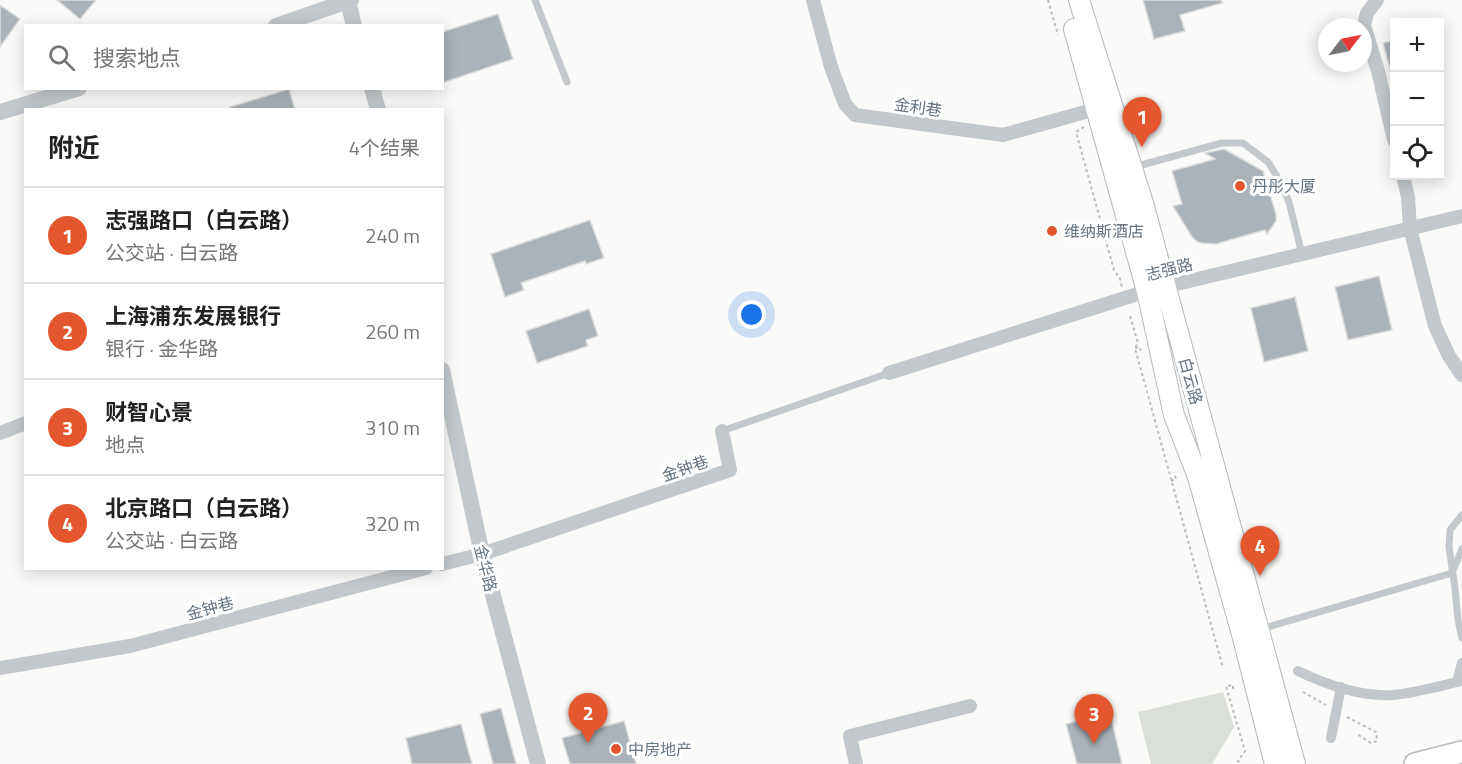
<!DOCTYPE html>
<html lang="zh">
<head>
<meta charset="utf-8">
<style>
  :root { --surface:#fff; --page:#f6f6f6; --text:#222; --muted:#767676; --line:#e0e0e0; --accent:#e4572e }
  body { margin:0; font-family:"Titillium Web","Noto Sans SC",sans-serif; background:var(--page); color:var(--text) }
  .controls { position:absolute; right:18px; top:18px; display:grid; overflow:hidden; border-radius:0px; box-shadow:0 3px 15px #0003 }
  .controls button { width:54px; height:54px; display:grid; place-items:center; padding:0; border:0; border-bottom:2px solid var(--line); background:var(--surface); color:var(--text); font:30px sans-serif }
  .compass { position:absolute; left:1318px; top:18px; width:54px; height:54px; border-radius:50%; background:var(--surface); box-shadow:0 3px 15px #0003; rotate:58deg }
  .you { position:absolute; left:752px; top:315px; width:21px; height:21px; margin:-15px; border:4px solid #fff; border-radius:50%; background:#1a73e8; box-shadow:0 0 0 9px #1a73e833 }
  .badge { display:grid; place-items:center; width:39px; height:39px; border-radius:50%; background:var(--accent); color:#fff; font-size:20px; font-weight:700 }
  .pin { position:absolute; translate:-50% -50px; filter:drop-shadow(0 2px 3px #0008) }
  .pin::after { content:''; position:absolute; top:32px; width:21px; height:18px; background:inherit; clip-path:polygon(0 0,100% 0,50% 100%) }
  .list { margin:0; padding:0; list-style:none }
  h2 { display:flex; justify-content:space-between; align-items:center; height:78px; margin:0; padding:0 24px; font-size:26px }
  h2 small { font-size:20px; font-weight:400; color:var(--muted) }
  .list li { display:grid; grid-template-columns:39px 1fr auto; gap:18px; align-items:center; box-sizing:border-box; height:96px; padding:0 24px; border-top:2px solid var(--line) }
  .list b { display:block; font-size:22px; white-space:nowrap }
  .list p { margin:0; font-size:20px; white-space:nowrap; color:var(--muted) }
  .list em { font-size:20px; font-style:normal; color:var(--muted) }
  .icon { flex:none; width:33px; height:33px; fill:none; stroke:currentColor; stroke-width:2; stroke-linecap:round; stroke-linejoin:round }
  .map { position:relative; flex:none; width:1462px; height:764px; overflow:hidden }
  .search { position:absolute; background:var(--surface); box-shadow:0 3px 15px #0003; left:24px; top:24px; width:420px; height:66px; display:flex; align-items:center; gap:15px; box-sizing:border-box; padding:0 21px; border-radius:0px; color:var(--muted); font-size:22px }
  .panel { position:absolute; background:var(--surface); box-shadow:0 3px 15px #0003; left:24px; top:108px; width:420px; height:462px; border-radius:0px }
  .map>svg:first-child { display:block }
  .green { fill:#dadfd7 }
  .building { fill:#aab3b9; stroke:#dcdcda; stroke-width:1.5 }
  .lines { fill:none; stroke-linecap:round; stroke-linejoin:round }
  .secondary-casing { stroke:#b3babf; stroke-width:22 }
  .primary-casing { stroke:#b5babe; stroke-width:24 }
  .path { stroke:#bbbfc2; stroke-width:2; stroke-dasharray:3 3; stroke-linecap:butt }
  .service { stroke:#c3c8cc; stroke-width:7 }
  .pedestrian { stroke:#c3c8cc; stroke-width:10 }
  .minor { stroke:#c3c8cc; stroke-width:14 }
  .tertiary { stroke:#c3c8cc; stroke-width:16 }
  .secondary { stroke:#fff; stroke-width:20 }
  .primary { stroke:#fff; stroke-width:21 }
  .poi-dot { fill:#e4572e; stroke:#fff; stroke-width:2 }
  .labels { text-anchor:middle; stroke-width:6; stroke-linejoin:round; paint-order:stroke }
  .street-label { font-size:16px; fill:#657683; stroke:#fff }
  .poi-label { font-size:16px; fill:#657683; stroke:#fff; text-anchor:start }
</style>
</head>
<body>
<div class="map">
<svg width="1462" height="764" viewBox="0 0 1462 764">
  <rect width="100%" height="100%" fill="#fafaf8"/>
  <path class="green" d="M 1223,692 L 1234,727 L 1212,764 L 1151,764 L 1138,712 Z"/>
  <path class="building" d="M 57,0 L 96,0 L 80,19 Z
    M 1143,0 L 1221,0 L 1222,3 L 1180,15 L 1185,31 L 1154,39 Z
    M 0,5 L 20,19 L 0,47 Z
    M 498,14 L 513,59 L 442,83 L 442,32 Z
    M 1395,40 L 1395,73 L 1391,73 L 1383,43 Z
    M 289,89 L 295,110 L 230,110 L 230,107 Z
    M 1224,149 L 1263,171 L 1276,214 L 1276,221 L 1267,234 L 1265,230 L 1216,244 L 1202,243 L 1198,242 L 1192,237 L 1173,206 L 1182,204 L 1172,171 L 1215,159 L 1205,153 Z
    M 590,220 L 604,258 L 586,264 L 585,261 L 521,283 L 524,290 L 505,297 L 491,254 Z
    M 1379,276 L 1392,330 L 1348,340 L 1335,287 Z
    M 1295,297 L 1308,351 L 1264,362 L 1251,308 Z
    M 589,309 L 598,336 L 586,340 L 588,346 L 537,363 L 526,331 Z
    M 501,708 L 516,764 L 493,764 L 480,714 Z
    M 1110,713 L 1122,764 L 1077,764 L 1066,724 Z
    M 624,721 L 636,764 L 570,764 L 562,738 Z
    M 461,724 L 472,764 L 412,764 L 406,738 Z"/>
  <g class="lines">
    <defs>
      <path id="secondary" d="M 1079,0 L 1143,203 L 1295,764
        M 1074,29 L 1147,291 L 1174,415 L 1198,477 L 1243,638 L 1275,764"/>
      <path id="primary" d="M 1415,764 L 1462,752"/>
    </defs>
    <use href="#secondary" class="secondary-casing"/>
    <use href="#primary" class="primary-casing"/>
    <path class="path" d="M 1048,0 L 1058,35
      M 1084,127 L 1076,132 L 1114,270 L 1120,279 L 1122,287
      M 1130,316 L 1138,343 L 1135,348 L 1223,668
      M 1135,348 L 1140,347 L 1141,353
      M 1171,481 L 1176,479 L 1174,472
      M 1233,689 L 1233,685 L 1226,686 L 1245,751 L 1238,761 L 1242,764
      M 1303,692 L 1326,705
      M 1347,717 L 1376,732 L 1377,741 L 1371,743 L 1357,734"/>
    <path class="service" d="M 535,0 L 567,82
      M 1134,167 L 1222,143 L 1243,143 L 1268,162 L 1280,181 L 1289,202 L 1302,254
      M 722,431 L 889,373
      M 1462,515 L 1450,530 L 1449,547 L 1455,588 L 1458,620 L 1462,638
      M 1261,629 L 1452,573 L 1462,549"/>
    <path class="pedestrian" d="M 1298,671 C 1327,685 1360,697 1393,695 C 1416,693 1439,686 1462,681
      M 1457,682 L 1462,663
      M 1331,738 L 1341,687"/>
    <path class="minor" d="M 813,0 L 831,67 L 845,104 L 855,115 L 1003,135 L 1096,109
      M 1377,0 L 1367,13 L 1364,25 L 1378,71 L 1394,140
      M 1403,176 L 1408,197 L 1410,228 L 1435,326 L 1449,356 L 1462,375
      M 889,373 L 1147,291 L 1462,216
      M 0,433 L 26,423
      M 442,564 L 482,554 L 730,470 L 722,431
      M 0,668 L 130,646 L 426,568
      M 856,764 L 850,736 L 970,706"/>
    <path class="tertiary" d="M 348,1 L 354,26
      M 276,26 L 351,0
      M 372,88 L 378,110
      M 0,112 L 79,88
      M 442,370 L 482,554 L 538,764"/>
    <use href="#secondary" class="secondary"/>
    <use href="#primary" class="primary"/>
  </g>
  <g class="poi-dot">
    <circle cx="1240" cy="186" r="6"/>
    <circle cx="1052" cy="231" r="6"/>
    <circle cx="616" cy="749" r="6"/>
  </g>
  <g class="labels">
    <g class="street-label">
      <text transform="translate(918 107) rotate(8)" y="6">金利巷</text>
      <text transform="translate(1169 269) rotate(-14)" y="6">志强路</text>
      <text transform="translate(1191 381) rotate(75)" y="6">白云路</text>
      <text transform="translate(685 468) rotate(-19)" y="6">金钟巷</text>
      <text transform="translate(486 568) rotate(76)" y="6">金华路</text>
      <text transform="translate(210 608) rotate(-15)" y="6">金钟巷</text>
    </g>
    <g class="poi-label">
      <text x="1252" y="192">丹彤大厦</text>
      <text x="1064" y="237">维纳斯酒店</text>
      <text x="628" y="755">中房地产</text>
    </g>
  </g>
</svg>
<div class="controls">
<button>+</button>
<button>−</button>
<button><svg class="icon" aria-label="locate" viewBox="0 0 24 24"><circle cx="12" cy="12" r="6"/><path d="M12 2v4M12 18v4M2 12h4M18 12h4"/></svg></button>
</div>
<svg class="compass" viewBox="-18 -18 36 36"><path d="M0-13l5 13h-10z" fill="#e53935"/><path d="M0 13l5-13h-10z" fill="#767676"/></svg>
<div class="you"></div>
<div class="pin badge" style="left:1142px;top:147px">1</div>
<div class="pin badge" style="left:588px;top:743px">2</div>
<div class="pin badge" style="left:1094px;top:744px">3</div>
<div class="pin badge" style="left:1260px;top:576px">4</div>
<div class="search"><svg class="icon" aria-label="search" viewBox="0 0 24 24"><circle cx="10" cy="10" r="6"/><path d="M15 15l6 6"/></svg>搜索地点</div>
<section class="panel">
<h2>附近<small>4个结果</small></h2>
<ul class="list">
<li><span class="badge">1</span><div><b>志强路口（白云路）</b><p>公交站 · 白云路</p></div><em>240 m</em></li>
<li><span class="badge">2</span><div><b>上海浦东发展银行</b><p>银行 · 金华路</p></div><em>260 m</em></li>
<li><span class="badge">3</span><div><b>财智心景</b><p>地点</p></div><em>310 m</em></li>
<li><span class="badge">4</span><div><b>北京路口（白云路）</b><p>公交站 · 白云路</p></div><em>320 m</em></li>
</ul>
</section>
</div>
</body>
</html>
